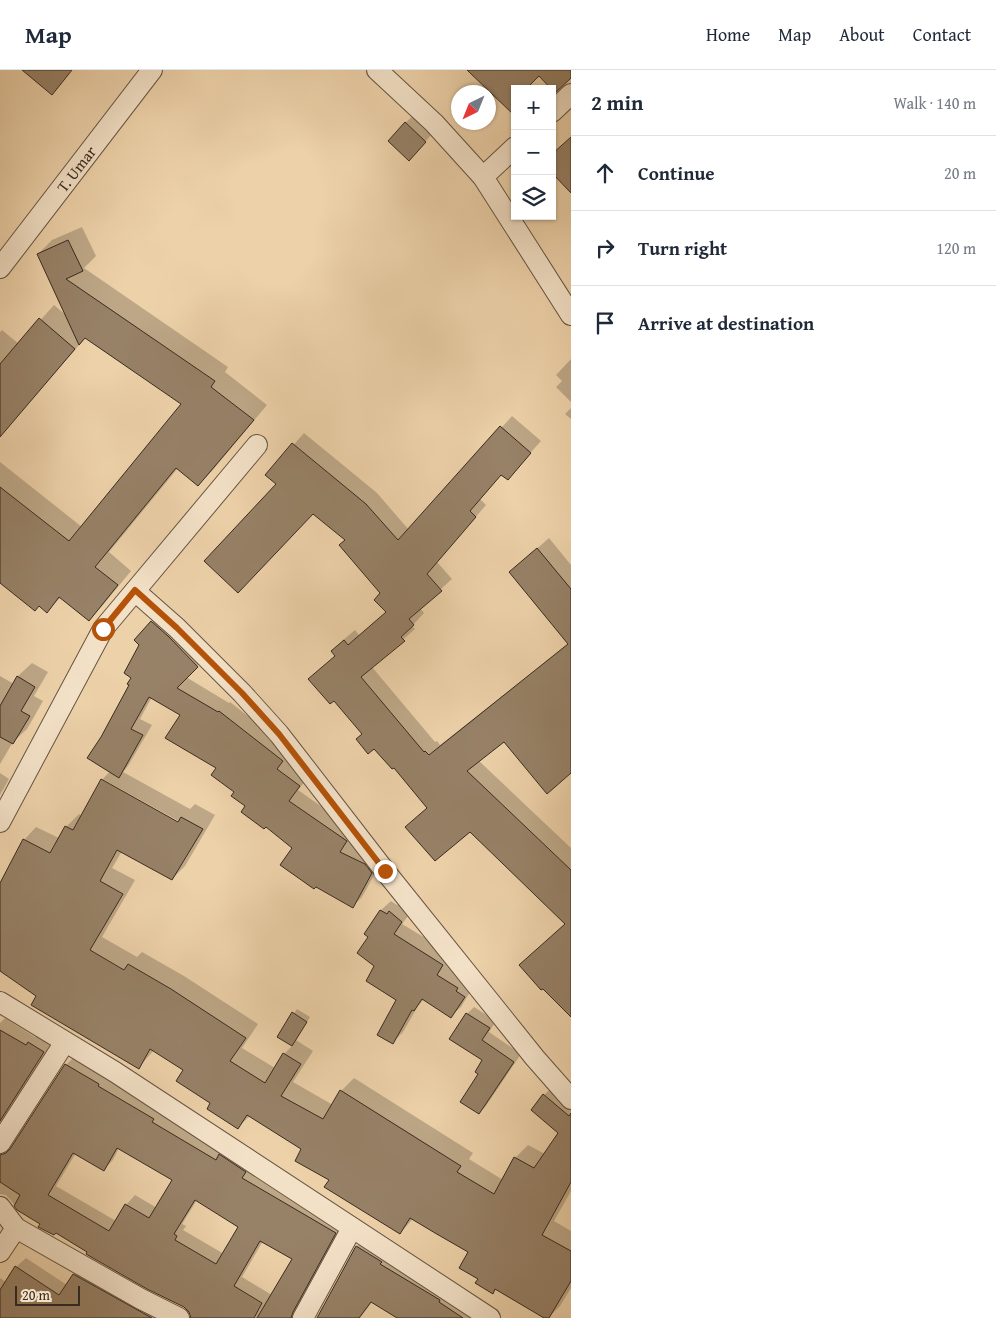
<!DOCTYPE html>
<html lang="en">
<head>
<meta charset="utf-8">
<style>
  :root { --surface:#fff; --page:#f6f6f7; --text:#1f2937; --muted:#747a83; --line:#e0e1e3 }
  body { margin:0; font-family:"Gentium Book Plus",serif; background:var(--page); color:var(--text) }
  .controls { position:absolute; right:15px; top:15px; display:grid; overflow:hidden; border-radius:0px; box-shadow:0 1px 4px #0004 }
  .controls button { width:45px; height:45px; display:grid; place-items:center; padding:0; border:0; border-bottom:1px solid var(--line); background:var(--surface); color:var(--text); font:25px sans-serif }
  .compass { position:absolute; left:451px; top:15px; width:45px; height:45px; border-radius:50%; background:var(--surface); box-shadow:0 1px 4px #0004; rotate:223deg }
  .scale { position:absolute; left:15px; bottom:12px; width:65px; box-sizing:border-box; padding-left:5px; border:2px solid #392b1f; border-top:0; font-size:14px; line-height:18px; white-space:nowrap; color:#392b1f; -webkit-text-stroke:4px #f3e1c7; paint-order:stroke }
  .stop { position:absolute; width:15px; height:15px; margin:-11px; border:4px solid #b45309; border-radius:50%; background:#fff }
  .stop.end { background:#b45309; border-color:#fff; box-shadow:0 1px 5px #0008 }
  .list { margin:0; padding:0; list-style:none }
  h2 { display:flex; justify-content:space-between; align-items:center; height:65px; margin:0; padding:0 20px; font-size:21px }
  h2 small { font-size:16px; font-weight:400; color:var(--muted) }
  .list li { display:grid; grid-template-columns:32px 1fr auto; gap:15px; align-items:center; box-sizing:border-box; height:75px; padding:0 20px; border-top:1px solid var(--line) }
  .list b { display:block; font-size:19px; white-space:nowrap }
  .list em { font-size:16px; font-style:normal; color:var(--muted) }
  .icon { flex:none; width:28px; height:28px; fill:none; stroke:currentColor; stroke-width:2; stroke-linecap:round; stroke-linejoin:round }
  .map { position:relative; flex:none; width:571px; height:1248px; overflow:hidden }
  header { display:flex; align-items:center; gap:30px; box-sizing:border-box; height:70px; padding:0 25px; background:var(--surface); border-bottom:1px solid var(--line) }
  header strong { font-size:24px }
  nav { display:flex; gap:28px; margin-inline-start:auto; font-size:18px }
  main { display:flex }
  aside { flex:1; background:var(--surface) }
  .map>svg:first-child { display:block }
  .shadow { fill:#0003; fill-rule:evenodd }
  .building { fill:#978167; stroke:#392b1f; fill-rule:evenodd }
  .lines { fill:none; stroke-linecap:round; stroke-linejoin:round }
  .minor-casing { stroke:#665442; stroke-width:22 }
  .minor { stroke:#f3e1c7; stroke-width:20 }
  .route { stroke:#b45309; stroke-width:6 }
  .labels { text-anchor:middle; stroke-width:5; stroke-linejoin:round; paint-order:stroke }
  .street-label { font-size:16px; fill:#392b1f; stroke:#f3e1c7 }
</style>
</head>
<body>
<header>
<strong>Map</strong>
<nav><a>Home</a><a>Map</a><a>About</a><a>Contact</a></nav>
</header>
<main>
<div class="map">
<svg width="571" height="1248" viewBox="0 0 571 1248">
  <rect width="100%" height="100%" fill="#edd1a9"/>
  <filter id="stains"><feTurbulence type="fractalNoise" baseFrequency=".004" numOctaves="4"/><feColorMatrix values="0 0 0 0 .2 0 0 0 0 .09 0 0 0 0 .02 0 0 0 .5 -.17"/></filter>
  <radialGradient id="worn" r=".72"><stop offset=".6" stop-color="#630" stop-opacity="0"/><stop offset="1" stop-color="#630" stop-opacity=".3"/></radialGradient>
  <path class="shadow" d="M 414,45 L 433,63 L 417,81 L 405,53 Z
    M 82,157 L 96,186 L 84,198 L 228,297 L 225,302 L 267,335 L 212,401 L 198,415 L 178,398 L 109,482 L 131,501 L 103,535 L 89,549 L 61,527 L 47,541 L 0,511 L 0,392 L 82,457 L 183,334 L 86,267 L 0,367 L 0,262 L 2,260 L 19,274 L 54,235 L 66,245 L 38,184 L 52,170 Z
    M 571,289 L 571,332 L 556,317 L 562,311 L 556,305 Z
    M 571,338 L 571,349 L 565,344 Z
    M 512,346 L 541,371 L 508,408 L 502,404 L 480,429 L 486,435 L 437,492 L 452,509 L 420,538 L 424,543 L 412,556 L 415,559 L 372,597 L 435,672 L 437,671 L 440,675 L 569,573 L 510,502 L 549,468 L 571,495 L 571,702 L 504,670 L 478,690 L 571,778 L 571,945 L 566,853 L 470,760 L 428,737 L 334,629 L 310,609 L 336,585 L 332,581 L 343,570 L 355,560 L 359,565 L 387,542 L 382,523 L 346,470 L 267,405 L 304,363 L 377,423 L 409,460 Z
    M 162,542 L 206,587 L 186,607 L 229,633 L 230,632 L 292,681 L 309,706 L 298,720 L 356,761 L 349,772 L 374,785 L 381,793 L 362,827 L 353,836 L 294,778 L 247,736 L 218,698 L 181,644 L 152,627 L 140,649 L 152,655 L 128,696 L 123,702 L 190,739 L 195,734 L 215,745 L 185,796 L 172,809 L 122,781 L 112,798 L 135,810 L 102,867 L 137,887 L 142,882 L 184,906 L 258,954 L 242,978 L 275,998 L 284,984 L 293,975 L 279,966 L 297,939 L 310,947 L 296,970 L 313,981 L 293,1012 L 333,1035 L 341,1021 L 354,1008 L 473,1083 L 469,1089 L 503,1110 L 515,1088 L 528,1075 L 545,1084 L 559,1063 L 544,1025 L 557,1012 L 571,1024 L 571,1121 L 554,1151 L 571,1161 L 571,1218 L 560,1236 L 548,1248 L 496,1218 L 492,1222 L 480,1208 L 470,1182 L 413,1149 L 400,1163 L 330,1109 L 303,1079 L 250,1046 L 238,1057 L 212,1033 L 185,1000 L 154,980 L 139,997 L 0,900 L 0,816 L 24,770 L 36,757 L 59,768 L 66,757 L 79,744 L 82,746 L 102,710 L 110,701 L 102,668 L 131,615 L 141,575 L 135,570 ZM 104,710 L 184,754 L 183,757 L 104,713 Z
    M 32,593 L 48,602 L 34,626 L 43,631 L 27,659 L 13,672 L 0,694 L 0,606 L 14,614 L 18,606 Z
    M 0,703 L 9,709 L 0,725 Z
    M 391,831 L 397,835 L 400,832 L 411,842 L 402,854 L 452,884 L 446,894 L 467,908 L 473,917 L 461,937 L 451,946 L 424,929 L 418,936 L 403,962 L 393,972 L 398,929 L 376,896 L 370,867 L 365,864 L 381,840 Z
    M 474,937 L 496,951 L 489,962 L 521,984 L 486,1036 L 479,1043 L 480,1004 L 484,990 L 467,944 Z
    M 5,948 L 35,967 L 38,964 L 52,973 L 0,1053 L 0,953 Z
    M 75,986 L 344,1154 L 305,1248 L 271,1248 L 260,1242 L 257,1248 L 192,1248 L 190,1240 L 185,1236 L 18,1139 L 6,1125 L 0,1124 L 0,1097 L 66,995 ZM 119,1078 L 174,1110 L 157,1138 L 135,1125 L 126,1135 L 116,1151 L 56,1116 L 76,1083 L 104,1099 L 113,1090 ZM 197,1130 L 240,1156 L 224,1184 L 183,1160 L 186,1156 L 182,1154 ZM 263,1171 L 293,1188 L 272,1225 L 242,1207 Z
    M 366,1167 L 487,1248 L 399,1248 L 372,1232 L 360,1248 L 318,1248 L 357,1176 Z
    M 26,1188 L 67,1215 L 74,1205 L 83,1196 L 179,1248 L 0,1248 L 0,1208 L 6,1212 L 16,1197 Z"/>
  <path class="building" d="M 22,0 L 72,0 L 52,25 Z
    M 467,0 L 571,0 L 571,8 L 555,23 L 539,6 L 526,19 L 515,19 L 515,46 Z
    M 405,52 L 426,72 L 409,91 L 388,71 Z
    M 571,67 L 571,123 L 552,103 L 552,84 Z
    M 68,170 L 83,201 L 66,209 L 215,311 L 211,317 L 254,350 L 198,416 L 176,398 L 95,497 L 118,515 L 89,551 L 59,527 L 47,543 L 39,536 L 35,541 L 0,513 L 0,417 L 69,471 L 181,334 L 85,268 L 79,275 L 37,184 Z
    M 39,248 L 75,279 L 0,367 L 0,294 Z
    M 500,356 L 531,383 L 508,410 L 501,405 L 470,441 L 476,447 L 427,504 L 442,521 L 409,549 L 414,555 L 401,567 L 405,571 L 361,607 L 424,682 L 425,681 L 429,685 L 568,574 L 509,502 L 537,478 L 571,519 L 571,703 L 547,724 L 504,672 L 467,701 L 571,800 L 571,947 L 543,919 L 541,920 L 519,895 L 565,854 L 470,762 L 435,791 L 405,757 L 427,738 L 394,698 L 392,699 L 374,679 L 368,684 L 356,669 L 362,664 L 334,631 L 330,634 L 308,609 L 335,586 L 331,581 L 344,570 L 348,575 L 386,542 L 374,530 L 380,523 L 339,475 L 345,470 L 313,444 L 238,523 L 204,491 L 276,414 L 265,405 L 292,373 L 366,434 L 398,470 Z
    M 151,551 L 169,567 L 198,597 L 177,618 L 218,642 L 219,641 L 283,691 L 277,699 L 300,716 L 289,731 L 347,771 L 340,782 L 365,794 L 372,803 L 353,838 L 316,817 L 314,819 L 280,795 L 292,778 L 266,757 L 264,759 L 241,742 L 245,736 L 231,726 L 234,722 L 211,705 L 216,698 L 165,668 L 180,645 L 149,627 L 131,659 L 143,665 L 119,708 L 87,688 L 101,667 L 129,615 L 127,614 L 131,608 L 124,603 L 139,575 L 134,570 Z
    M 17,606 L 35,617 L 21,641 L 30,646 L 13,674 L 0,667 L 0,636 Z
    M 101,709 L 178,752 L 181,747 L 203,759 L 172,810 L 117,780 L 100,811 L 123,824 L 90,880 L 124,900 L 128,894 L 171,919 L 246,968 L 230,991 L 265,1013 L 283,983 L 301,994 L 281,1026 L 323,1049 L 340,1020 L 461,1096 L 457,1102 L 494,1124 L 514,1087 L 534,1098 L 558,1063 L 531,1040 L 543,1024 L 569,1046 L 571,1043 L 571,1112 L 542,1165 L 571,1181 L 571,1211 L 549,1248 L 544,1248 L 495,1219 L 493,1224 L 475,1213 L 478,1209 L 459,1198 L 468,1182 L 435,1163 L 410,1148 L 400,1164 L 324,1117 L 329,1110 L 295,1091 L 301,1079 L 247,1045 L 238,1059 L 207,1039 L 210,1033 L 176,1011 L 183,1000 L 150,979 L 139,999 L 31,935 L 36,926 L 0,901 L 0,813 L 23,769 L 50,783 L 65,756 L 73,760 Z
    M 380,840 L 387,844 L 389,841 L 402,852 L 394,864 L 443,895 L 437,905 L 458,918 L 456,921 L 465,927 L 451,948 L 422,929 L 414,941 L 412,940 L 393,974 L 377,965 L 396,930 L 366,911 L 374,896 L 357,883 L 368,867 L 364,864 Z
    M 292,942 L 307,952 L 292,976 L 277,967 Z
    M 466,943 L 490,958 L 482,970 L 514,992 L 479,1044 L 460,1032 L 478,1004 L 475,1002 L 482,990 L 449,969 Z
    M 0,960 L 26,975 L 28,972 L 44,982 L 0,1051 Z
    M 65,994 L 99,1014 L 98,1016 L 154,1049 L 152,1052 L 216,1090 L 219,1084 L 246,1102 L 242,1108 L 336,1163 L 293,1242 L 291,1248 L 257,1248 L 292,1189 L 260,1171 L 234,1216 L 262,1233 L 254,1248 L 191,1248 L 189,1242 L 184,1237 L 147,1219 L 86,1184 L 87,1182 L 56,1163 L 54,1165 L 38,1157 L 40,1154 L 17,1140 L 14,1136 L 20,1125 L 0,1112 L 0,1085 L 6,1083 L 10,1079 ZM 117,1078 L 172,1110 L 149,1148 L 125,1134 L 109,1161 L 48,1125 L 73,1083 L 104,1101 ZM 195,1130 L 238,1157 L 216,1194 L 175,1170 L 177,1166 L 174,1164 Z
    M 356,1176 L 382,1192 L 380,1194 L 440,1230 L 439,1232 L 463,1248 L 397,1248 L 371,1232 L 359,1248 L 317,1248 Z
    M 15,1196 L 59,1225 L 73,1204 L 152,1248 L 0,1248 L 0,1220 Z"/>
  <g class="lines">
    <defs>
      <g id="minor">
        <path d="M 377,0 L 434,53 L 483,107 L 571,245"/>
        <path d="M 552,42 L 571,24"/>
        <path d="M 483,107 L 515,77"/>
        <path id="s1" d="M 0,198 L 152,0"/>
        <path d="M 135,521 L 177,558 L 242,623 L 279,664 L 385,801 L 535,988 L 571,1029"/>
        <path d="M 0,752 L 103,559 L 257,375"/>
        <path d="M 0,932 L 115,1002 L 490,1248"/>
        <path d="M 0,1073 L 65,972"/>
        <path d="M 0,1137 L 16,1158 L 141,1229 L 179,1248"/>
        <path d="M 0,1182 L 16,1158"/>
        <path d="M 303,1248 L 352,1158"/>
      </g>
    </defs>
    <use href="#minor" class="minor-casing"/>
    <use href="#minor" class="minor"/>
  </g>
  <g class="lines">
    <path class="route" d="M 103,559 L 135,520 L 177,558 L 242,623 L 279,664 L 385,801"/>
  </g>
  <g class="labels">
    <g class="street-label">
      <text dy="6" stroke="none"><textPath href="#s1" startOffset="125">T. Umar</textPath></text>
    </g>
  </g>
  <rect width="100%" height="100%" filter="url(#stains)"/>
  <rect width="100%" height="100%" fill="url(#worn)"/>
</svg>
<div class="controls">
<button>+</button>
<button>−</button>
<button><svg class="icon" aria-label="layers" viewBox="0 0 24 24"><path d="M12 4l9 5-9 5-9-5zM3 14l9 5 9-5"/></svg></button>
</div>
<svg class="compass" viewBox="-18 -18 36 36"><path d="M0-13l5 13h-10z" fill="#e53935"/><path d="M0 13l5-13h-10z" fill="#747a83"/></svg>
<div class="scale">20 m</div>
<div class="stop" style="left:103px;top:559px"></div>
<div class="stop end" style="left:385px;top:801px"></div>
</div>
<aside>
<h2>2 min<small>Walk · 140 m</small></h2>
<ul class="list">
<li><svg class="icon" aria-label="ahead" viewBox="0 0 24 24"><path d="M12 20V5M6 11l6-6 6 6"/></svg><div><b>Continue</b></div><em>20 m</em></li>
<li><svg class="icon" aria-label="right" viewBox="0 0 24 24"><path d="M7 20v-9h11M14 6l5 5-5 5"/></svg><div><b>Turn right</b></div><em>120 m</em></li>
<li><svg class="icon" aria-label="arrive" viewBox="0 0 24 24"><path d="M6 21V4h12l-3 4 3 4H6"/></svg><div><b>Arrive at destination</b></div></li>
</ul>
</aside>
</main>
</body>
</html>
